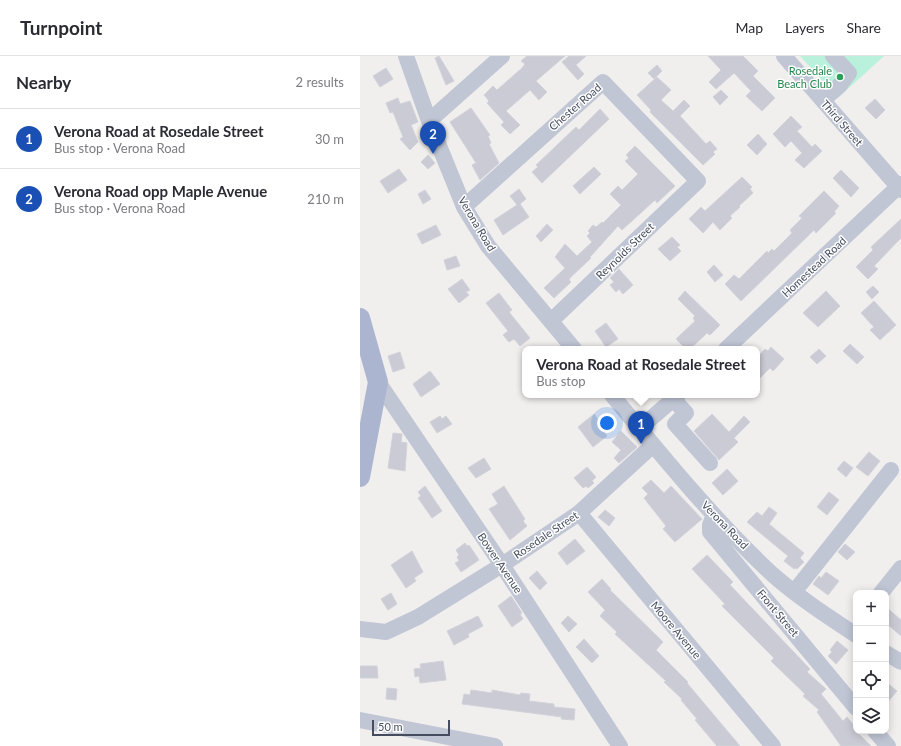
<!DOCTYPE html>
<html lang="en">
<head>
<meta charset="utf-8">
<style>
  :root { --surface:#fff; --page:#f2f2f3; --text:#2b2b33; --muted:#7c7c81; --line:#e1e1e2; --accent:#0e3cea }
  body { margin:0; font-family:Lato,sans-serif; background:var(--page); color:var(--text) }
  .controls { position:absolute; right:12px; bottom:12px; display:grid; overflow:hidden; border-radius:8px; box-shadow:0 2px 10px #0003 }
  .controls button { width:36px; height:36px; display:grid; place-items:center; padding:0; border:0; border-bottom:1px solid var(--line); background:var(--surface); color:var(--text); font:20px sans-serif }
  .scale { position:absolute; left:12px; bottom:10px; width:78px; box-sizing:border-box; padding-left:4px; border:2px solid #454c5d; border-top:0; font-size:11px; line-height:14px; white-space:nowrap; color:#454c5d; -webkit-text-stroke:3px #fff; paint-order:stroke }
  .you { position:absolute; left:247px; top:367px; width:14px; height:14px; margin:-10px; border:3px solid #fff; border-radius:50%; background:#1a73e8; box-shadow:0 0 0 6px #1a73e833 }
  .badge { display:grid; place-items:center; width:26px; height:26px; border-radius:50%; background:var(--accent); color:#fff; font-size:13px; font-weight:700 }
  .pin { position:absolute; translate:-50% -33px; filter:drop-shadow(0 1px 2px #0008) }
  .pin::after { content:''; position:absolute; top:21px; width:14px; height:12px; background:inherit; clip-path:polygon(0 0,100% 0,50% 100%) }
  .popup { position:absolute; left:162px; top:290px; width:238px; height:52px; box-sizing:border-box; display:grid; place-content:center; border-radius:8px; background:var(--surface); filter:drop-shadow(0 1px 3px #0005); font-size:13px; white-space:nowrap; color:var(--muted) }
  .popup b { font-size:15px; color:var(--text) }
  .popup::after { content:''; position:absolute; left:50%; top:100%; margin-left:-8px; border:8px solid transparent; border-top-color:var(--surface) }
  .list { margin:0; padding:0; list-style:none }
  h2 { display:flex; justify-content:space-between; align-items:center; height:52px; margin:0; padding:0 16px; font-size:17px }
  h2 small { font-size:13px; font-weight:400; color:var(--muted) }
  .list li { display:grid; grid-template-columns:26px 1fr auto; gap:12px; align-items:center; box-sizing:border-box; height:60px; padding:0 16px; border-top:1px solid var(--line) }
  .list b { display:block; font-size:15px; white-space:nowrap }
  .list p { margin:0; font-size:13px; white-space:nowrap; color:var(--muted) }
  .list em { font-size:13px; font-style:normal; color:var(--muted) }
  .icon { flex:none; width:22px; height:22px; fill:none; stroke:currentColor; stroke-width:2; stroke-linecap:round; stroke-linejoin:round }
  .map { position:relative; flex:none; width:541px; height:690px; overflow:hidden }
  header { display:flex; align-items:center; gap:24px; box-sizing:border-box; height:56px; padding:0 20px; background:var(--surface); border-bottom:1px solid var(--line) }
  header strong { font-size:19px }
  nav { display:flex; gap:22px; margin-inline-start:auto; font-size:14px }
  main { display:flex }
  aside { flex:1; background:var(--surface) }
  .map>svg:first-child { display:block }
  .green { fill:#b9f1dc }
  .building { fill:#cacbd4; stroke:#d1d2da }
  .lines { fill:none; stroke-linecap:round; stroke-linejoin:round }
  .minor { stroke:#c0c6d4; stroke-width:16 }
  .major { stroke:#acb5cf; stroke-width:20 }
  .leisure-dot { fill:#2e9e5b; stroke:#fff; stroke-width:1.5 }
  .labels { text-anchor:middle; stroke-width:3; stroke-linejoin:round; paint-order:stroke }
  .leisure-label { font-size:11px; fill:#27864d; stroke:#fff; text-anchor:end }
  .street-label { font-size:11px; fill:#454c5d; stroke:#fff }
</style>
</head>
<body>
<header>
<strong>Turnpoint</strong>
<nav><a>Map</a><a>Layers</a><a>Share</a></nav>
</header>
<main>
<aside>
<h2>Nearby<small>2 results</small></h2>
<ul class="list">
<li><span class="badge" style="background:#1a4fb4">1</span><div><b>Verona Road at Rosedale Street</b><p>Bus stop · Verona Road</p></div><em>30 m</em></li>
<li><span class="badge" style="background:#1a4fb4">2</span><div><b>Verona Road opp Maple Avenue</b><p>Bus stop · Verona Road</p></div><em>210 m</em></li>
</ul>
</aside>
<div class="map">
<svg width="541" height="690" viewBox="0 0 541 690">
  <rect width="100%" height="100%" fill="#f1eeee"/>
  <path class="green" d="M 440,0 L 524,0 L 478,42 Z"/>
  <path class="building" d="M 79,0 L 94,25 L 86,29 L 75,2 Z
    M 167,0 L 205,0 L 176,25 L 187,36 L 179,44 L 170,34 L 146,55 L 160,69 L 150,78 L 141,69 L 144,66 L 127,47 L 129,45 L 124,39 L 133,30 L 137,34 L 162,12 L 165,8 L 161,5 Z
    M 209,0 L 226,0 L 216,9 L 224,18 L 218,24 L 202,6 Z
    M 348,0 L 383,0 L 398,15 L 393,20 L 415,42 L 402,55 L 386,40 L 391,35 L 374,17 L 356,33 L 349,26 L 361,14 Z
    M 297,9 L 302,15 L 294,23 L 288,17 Z
    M 26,12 L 33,23 L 20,31 L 13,20 Z
    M 297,21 L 311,34 L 301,44 L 313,55 L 324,44 L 330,50 L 320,60 L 346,88 L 350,85 L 357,93 L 353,96 L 355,98 L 343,109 L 290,56 L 291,54 L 277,39 Z
    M 361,34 L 368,41 L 360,49 L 353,41 Z
    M 38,42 L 40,48 L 50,45 L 58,66 L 51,69 L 58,86 L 50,94 L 40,83 L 43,81 L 33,56 L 30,57 L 26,47 Z
    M 515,43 L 525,54 L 516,63 L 505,52 Z
    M 111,52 L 130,79 L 128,80 L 131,87 L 129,88 L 139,107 L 120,124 L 112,109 L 116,107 L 90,66 Z
    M 240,53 L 249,63 L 182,127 L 172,116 L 178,111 L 176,109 L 216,71 L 219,74 Z
    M 431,60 L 442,71 L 437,75 L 452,91 L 455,88 L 462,95 L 444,112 L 435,104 L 442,97 L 431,85 L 425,91 L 413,78 Z
    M 398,78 L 407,88 L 397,99 L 387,89 Z
    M 275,90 L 315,130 L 297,147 L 295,144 L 262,174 L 258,170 L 230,201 L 231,202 L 210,222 L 209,224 L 211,226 L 194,242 L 184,232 L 205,212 L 195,201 L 205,188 L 217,200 L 232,186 L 227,180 L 230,177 L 228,175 L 233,169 L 236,171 L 242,166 L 243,167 L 261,149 L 250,138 L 258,130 L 262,134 L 278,118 L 265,105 L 269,102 L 266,99 Z
    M 68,99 L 75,107 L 68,113 L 61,106 Z
    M 234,111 L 241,118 L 220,138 L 213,130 Z
    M 39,113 L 47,124 L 28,137 L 20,125 Z
    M 481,114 L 499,132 L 491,141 L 473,122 Z
    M 382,121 L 392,131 L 390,133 L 393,137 L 379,150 L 380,151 L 370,160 L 372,162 L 360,174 L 353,166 L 343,177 L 329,163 L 341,151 L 345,155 Z
    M 159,133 L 166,143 L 160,148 L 169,161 L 143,179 L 134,164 L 157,149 L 150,140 Z
    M 65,134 L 71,143 L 63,148 L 58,138 Z
    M 464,135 L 479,150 L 474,156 L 476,157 L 456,177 L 454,174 L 381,245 L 365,228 L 374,219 L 379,223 L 407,195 L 408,197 L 412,193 L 414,195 L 432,177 L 430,174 L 442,162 L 439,160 Z
    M 541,163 L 541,182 L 514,210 L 518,213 L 508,223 L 496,211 L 513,194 L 511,191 Z
    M 187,168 L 193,174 L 181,186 L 176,180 Z
    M 76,169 L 81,179 L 62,188 L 57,178 Z
    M 312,181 L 320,189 L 317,191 L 321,195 L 310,205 L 298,193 Z
    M 96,200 L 100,210 L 87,214 L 84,204 Z
    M 354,209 L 363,219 L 355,226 L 347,216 Z
    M 259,213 L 273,229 L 263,238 L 259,233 L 256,236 L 250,229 L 254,226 L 250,222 Z
    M 102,223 L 110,234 L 106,236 L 109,239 L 99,247 L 88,233 Z
    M 513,230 L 519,236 L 512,243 L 506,236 Z
    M 325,235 L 360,269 L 350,279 L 347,277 L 330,293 L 326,293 L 316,283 L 335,265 L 333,262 L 335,260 L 318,243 Z
    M 466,235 L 480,250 L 458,271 L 443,257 Z
    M 139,237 L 152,254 L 149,256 L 170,282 L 160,290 L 154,283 L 149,286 L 143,279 L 148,275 L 126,247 Z
    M 514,245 L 536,269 L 520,284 L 510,274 L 514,271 L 501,257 Z
    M 246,267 L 258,283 L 246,291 L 235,275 Z
    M 490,288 L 504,301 L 497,308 L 483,295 Z
    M 411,291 L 424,303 L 413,315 L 410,312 L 397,325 L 397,302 L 405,293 L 408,295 Z
    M 459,293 L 466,300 L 457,308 L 450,301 Z
    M 40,296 L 45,312 L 33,316 L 28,300 Z
    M 70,315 L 80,328 L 61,341 L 53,328 Z
    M 234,358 L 240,366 L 238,368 L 247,380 L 233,391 L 218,371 Z
    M 352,358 L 369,376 L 384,360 L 390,366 L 374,382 L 378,386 L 359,404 L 334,375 Z
    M 80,360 L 82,363 L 86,360 L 92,368 L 77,377 L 70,366 Z
    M 261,375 L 277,391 L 259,407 L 254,402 L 261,394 L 252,386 Z
    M 33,377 L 42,378 L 41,386 L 47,387 L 45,415 L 28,412 Z
    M 509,396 L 520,405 L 508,420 L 496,411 Z
    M 124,402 L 131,413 L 116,422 L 108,412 Z
    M 484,405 L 493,412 L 486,421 L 477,413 Z
    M 227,411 L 236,421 L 232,425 L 234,427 L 228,432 L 226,430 L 223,432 L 214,422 Z
    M 367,413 L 378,425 L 363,439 L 352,427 Z
    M 291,424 L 304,437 L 311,430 L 342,463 L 315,486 L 303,473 L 306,470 L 284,442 L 288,438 L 282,432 Z
    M 65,430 L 82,455 L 72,462 L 58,442 L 61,440 L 58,436 Z
    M 144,430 L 165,463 L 163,465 L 167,470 L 150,484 L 129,453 L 138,448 L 132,438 Z
    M 469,436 L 479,444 L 467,459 L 457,451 Z
    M 409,451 L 417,457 L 409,468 L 444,497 L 440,502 L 444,506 L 437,513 L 436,512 L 434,513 L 424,505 L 428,500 L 387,466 L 397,456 L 402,460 Z
    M 245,454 L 255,462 L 249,470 L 238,461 Z
    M 215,483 L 225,495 L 207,509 L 198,497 Z
    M 105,487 L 107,490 L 109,489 L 119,504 L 101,516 L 95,507 L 99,505 L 97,501 L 99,499 L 96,494 Z
    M 485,488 L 495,496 L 487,504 L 478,496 Z
    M 52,495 L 63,516 L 54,522 L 56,525 L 46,532 L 31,509 Z
    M 347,499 L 373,526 L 370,529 L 450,613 L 447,616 L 466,633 L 461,638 L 483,665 L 487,661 L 495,671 L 496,675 L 511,690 L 481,690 L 457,656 L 459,654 L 443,640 L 445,638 L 411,605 L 414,602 L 362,550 L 365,548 L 332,513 Z
    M 177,515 L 187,527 L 180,534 L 169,522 Z
    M 466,516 L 479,525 L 468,539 L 453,528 L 459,520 L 461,522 Z
    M 242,523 L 251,533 L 250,534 L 303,586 L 296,594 L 328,626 L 327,627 L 380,690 L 357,690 L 335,664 L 337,663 L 321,644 L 322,643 L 304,626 L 306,625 L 255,578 L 257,576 L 240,560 L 245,554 L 228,536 Z
    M 31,537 L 37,548 L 28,554 L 21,543 Z
    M 151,540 L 162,557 L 160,558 L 163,563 L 152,571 L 138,550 Z
    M 526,551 L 541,564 L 541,580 L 526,567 Z
    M 118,560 L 123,570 L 108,578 L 109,581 L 94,589 L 87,575 Z
    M 208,560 L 217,568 L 209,576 L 201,567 Z
    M 224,583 L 239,600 L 232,607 L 216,591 Z
    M 477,585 L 488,594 L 476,608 L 468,600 L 472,596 L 470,594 Z
    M 83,605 L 86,624 L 60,627 L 59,620 L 55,621 L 54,613 L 61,612 L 60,608 Z
    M 0,610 L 17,610 L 18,622 L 0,622 Z
    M 526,626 L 537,635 L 526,648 Z
    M 27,632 L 37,633 L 36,644 L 26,643 Z
    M 111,634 L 132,637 L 132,634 L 160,639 L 161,637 L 170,638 L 169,645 L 194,648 L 194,651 L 215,653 L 214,664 L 201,663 L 202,661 L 102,648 L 104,638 L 110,639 Z"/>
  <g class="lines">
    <path class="minor" d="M 46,0 L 69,65 L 104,151 L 128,190 L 214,293
      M 424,0 L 541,134
      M 463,44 L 479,30 L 489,17 L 473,0
      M 69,65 L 142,0
      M 104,151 L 243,26 L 338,125 L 191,265
      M 366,293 L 541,128
      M 18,326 L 142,509 L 260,690
      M 252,339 C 303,401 354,464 412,518 C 438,541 467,560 496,579
      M 313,343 L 326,357 L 315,368 L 350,407
      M 280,372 L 318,339
      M 219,457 L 413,690
      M 354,459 L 350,469 L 350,476 L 496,652
      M 434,536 L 531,414
      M 521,537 L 541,512
      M 0,573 L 26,576 L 58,561 L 142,509 L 219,457 L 293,389
      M 526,597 L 541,606
      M 0,664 L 135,690
      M 515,675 L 528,690"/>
    <path class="major" d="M 0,262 L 18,326 L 0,421"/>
  </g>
  <circle class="leisure-dot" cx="480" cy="21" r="4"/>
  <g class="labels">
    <g class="leisure-label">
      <text x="472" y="19">Rosedale<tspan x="472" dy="13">Beach Club</tspan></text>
    </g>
    <g class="street-label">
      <text transform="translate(215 51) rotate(-41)" y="4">Chester Road</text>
      <text transform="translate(482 67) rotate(49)" y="4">Third Street</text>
      <text transform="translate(117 168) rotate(59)" y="4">Verona Road</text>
      <text transform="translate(265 195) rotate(-44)" y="4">Reynolds Street</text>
      <text transform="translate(454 211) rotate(-43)" y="4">Homestead Road</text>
      <text transform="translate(365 469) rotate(46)" y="4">Verona Road</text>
      <text transform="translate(186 479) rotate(-34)" y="4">Rosedale Street</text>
      <text transform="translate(140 507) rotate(56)" y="4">Bower Avenue</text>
      <text transform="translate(418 557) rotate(50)" y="4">Front Street</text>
      <text transform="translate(316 574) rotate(50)" y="4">Moore Avenue</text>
    </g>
  </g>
</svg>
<div class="controls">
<button>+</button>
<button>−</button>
<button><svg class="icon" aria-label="locate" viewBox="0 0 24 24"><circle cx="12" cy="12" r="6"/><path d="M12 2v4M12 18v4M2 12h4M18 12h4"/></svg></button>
<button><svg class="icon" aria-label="layers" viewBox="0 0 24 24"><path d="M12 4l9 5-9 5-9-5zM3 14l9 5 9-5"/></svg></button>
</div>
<div class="scale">50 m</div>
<div class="you"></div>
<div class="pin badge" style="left:281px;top:388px;background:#1a4fb4">1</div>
<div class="popup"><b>Verona Road at Rosedale Street</b>Bus stop</div>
<div class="pin badge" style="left:73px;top:98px;background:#1a4fb4">2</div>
</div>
</main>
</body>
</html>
